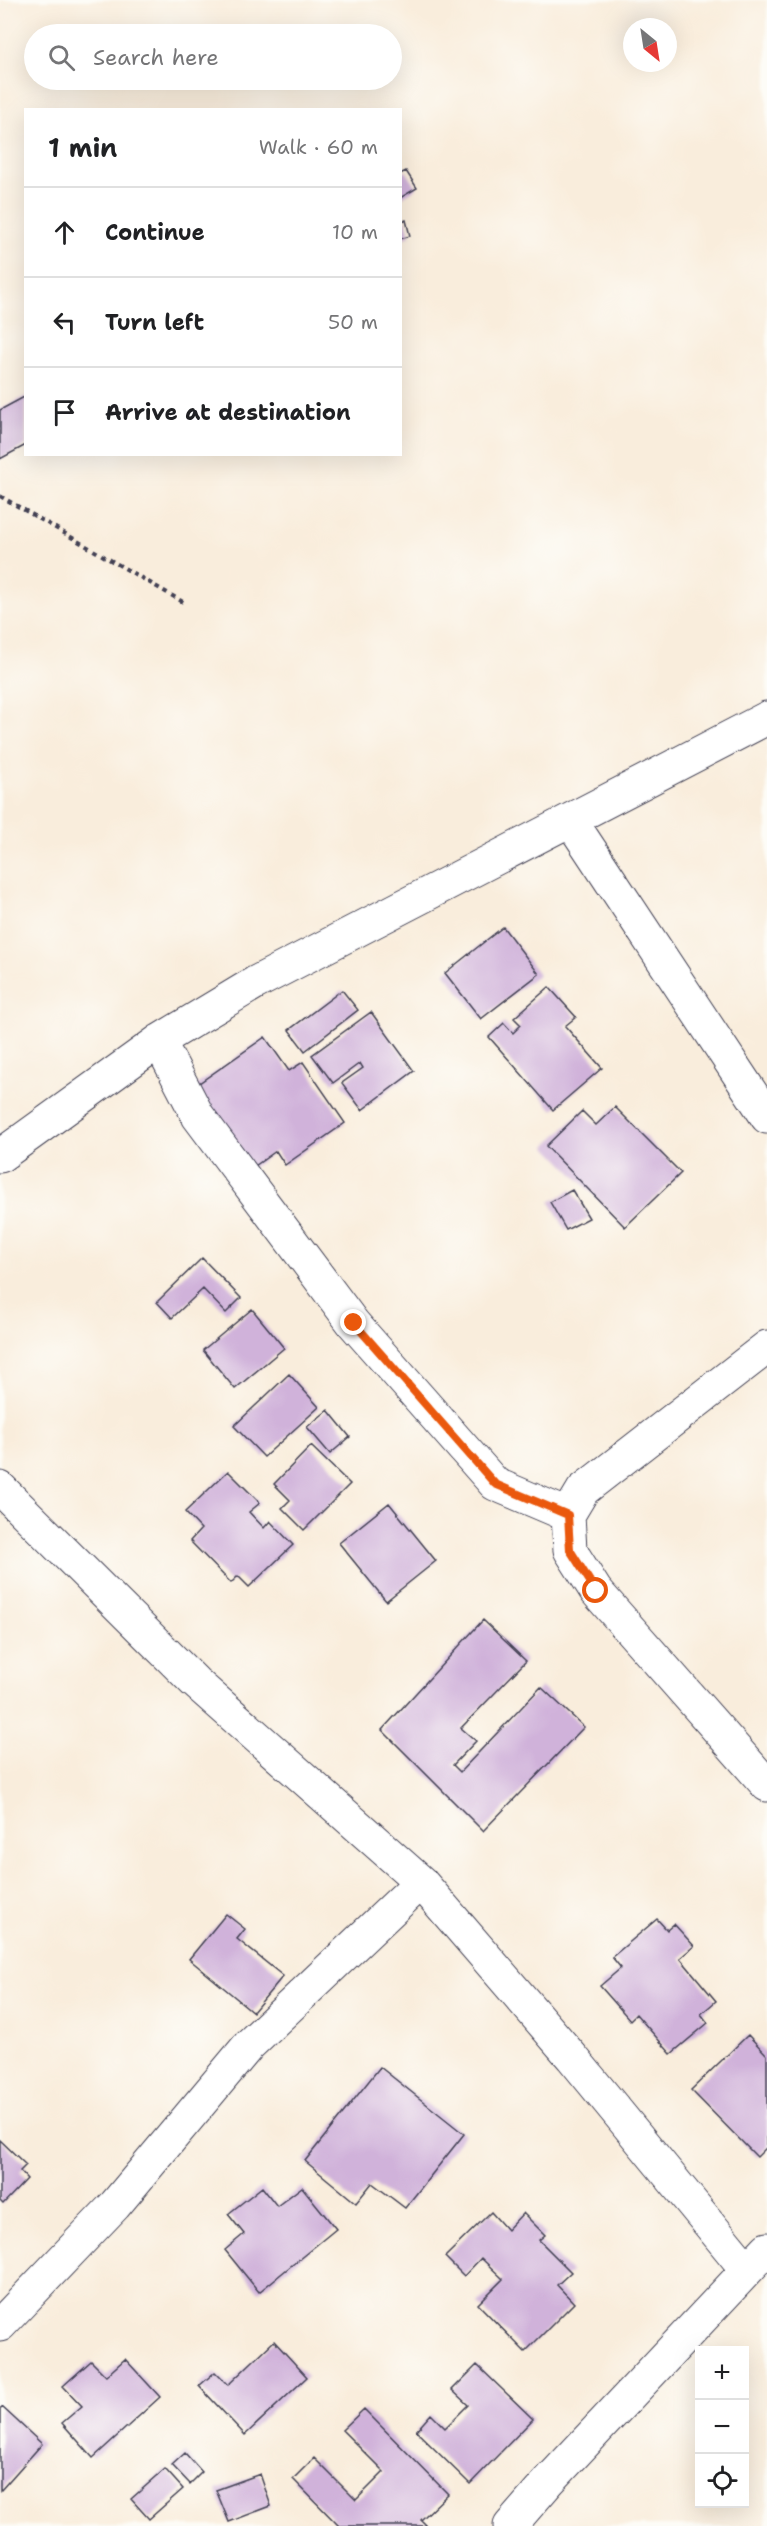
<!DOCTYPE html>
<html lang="en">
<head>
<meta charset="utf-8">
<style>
  :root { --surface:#fff; --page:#f6f6f6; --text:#202124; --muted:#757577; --line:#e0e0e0 }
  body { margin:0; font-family:"Shantell Sans",sans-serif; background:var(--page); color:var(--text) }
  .controls { position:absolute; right:18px; bottom:18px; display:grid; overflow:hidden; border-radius:0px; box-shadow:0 6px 24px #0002 }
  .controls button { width:54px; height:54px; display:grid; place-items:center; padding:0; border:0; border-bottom:2px solid var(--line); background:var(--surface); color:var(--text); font:30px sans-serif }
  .compass { position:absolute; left:623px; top:18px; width:54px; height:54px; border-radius:50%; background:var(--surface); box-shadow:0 6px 24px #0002; rotate:150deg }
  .stop { position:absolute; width:18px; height:18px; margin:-14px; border:4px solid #ea580c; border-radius:50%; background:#fff }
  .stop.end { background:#ea580c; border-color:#fff; box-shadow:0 2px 6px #0008 }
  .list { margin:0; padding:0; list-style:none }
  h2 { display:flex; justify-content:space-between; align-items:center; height:78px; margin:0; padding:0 24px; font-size:26px }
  h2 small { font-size:20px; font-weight:400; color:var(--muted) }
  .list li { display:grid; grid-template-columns:39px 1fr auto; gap:18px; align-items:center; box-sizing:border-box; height:90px; padding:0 24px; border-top:2px solid var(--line) }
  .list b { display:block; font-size:22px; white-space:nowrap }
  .list em { font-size:20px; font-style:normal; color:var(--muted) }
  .icon { flex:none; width:33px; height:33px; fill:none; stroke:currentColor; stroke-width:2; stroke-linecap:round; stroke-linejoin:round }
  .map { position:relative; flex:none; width:767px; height:2526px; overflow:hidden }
  .search { position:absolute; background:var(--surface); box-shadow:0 6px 24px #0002; left:24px; top:24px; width:378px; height:66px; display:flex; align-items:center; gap:15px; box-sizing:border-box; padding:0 21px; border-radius:33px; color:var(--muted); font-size:22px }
  .panel { position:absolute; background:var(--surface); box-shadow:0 6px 24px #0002; left:24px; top:108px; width:378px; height:348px; border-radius:0px }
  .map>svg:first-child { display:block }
  .building { fill:#d0b2da }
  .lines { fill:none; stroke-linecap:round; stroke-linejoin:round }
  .street-casing { stroke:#424053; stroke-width:35 }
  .path { stroke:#424053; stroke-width:4; stroke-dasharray:4.5 4.5; stroke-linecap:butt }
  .street { stroke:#fff; stroke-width:33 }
  .route { stroke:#ea580c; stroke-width:8 }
</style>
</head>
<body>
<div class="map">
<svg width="767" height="2526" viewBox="0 0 767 2526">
  <rect width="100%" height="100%" fill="#fdfcf7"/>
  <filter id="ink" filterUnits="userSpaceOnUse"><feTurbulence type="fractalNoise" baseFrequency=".0167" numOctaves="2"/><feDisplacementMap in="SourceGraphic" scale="12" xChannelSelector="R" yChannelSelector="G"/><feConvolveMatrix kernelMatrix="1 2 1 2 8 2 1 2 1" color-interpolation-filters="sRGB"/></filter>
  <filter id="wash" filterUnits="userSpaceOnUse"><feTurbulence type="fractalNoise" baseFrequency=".008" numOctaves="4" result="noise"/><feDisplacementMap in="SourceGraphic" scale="24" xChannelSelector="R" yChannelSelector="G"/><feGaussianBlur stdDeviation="1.35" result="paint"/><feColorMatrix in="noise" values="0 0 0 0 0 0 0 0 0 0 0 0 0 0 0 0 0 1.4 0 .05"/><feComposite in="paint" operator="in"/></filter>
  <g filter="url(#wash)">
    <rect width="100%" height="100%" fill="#f9eddc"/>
    <g id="blocks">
      <path class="building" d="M 406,171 L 417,188 L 400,198 L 400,174 Z
        M 406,220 L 410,236 L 400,239 L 400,222 Z
        M 26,396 L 26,445 L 0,459 L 0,410 Z
        M 503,927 L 539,974 L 481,1019 L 445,973 Z
        M 549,987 L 576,1017 L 565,1026 L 602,1068 L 553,1110 L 489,1037 L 504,1023 L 513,1033 L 521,1025 L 514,1018 Z
        M 342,990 L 358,1010 L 305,1051 L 289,1030 Z
        M 371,1012 L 414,1071 L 362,1110 L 342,1083 L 363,1068 L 360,1063 L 333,1083 L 312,1055 Z
        M 265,1037 L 289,1071 L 303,1062 L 345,1123 L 285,1165 L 276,1151 L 252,1168 L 195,1086 Z
        M 615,1107 L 681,1173 L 625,1227 L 546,1146 L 582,1111 L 596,1125 Z
        M 572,1190 L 589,1218 L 566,1230 L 550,1202 Z
        M 202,1258 L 241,1298 L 226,1313 L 203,1289 L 172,1318 L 157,1302 Z
        M 252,1309 L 284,1348 L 235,1389 L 203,1350 Z
        M 289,1374 L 319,1407 L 264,1457 L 234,1426 Z
        M 328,1410 L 350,1437 L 330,1454 L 307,1427 Z
        M 311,1446 L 350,1484 L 304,1530 L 282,1508 L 290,1500 L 274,1484 Z
        M 228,1471 L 260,1503 L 249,1512 L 264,1528 L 270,1521 L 293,1545 L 249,1587 L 238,1576 L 231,1583 L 190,1541 L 201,1529 L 185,1512 Z
        M 389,1503 L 436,1561 L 386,1601 L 339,1543 Z
        M 483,1620 L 526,1661 L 461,1728 L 476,1741 L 453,1765 L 460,1772 L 541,1687 L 584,1727 L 483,1831 L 382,1730 Z
        M 226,1914 L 245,1929 L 237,1939 L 283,1976 L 253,2012 L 189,1959 Z
        M 657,1919 L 667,1930 L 674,1924 L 694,1946 L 680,1958 L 716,2001 L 701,2014 L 708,2023 L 671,2054 L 636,2014 L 630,2020 L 600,1986 L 621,1968 L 612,1957 Z
        M 748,2035 L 767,2055 L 767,2147 L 757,2157 L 691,2090 Z
        M 380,2067 L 464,2134 L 405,2208 L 372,2183 L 356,2203 L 305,2161 Z
        M 0,2140 L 26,2165 L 20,2171 L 27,2179 L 3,2204 L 0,2201 Z
        M 262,2187 L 277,2206 L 302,2187 L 336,2229 L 259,2292 L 225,2250 L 244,2234 L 228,2214 Z
        M 491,2212 L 507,2230 L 523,2213 L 545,2235 L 539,2240 L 571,2272 L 557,2285 L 574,2303 L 525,2352 L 478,2304 L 503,2279 L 481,2258 L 464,2276 L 445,2257 Z
        M 274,2341 L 307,2377 L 245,2435 L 199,2386 L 215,2372 L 228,2385 Z
        M 125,2359 L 160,2397 L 93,2458 L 62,2423 L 82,2406 L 63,2386 L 91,2361 L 106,2376 Z
        M 477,2365 L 533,2419 L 470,2484 L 416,2431 L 431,2414 L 445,2428 L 468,2405 L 452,2390 Z
        M 2,2407 L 42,2444 L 0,2491 L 0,2410 Z
        M 364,2409 L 448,2494 L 421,2520 L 427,2526 L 339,2526 L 293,2479 L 314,2458 L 356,2500 L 384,2472 L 342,2430 Z
        M 185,2453 L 202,2472 L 190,2484 L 172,2465 Z
        M 165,2469 L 183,2489 L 149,2519 L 131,2499 Z
        M 260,2474 L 271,2506 L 229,2522 L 216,2490 Z"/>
    </g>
  </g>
  <g filter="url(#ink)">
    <use href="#blocks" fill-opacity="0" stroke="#424053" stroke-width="1.5"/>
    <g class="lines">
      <defs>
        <path id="street" d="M 571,821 L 767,1117
          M 159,1041 L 198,1116 L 353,1323 L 495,1484 L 568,1515
          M 0,1156 L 159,1041 L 255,983 L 767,718
          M 767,1347 L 583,1490 L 568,1515 L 570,1550 L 596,1591 L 767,1785
          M 0,1488 L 195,1682 L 421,1882 L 572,2057 L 747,2270
          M 0,2325 L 115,2205 L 249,2045 L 421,1882
          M 510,2526 L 549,2481 L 767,2249"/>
      </defs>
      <use href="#street" class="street-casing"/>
      <path class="path" d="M 0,496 L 183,602"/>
      <use href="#street" class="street"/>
    </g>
  </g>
  <g class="lines" filter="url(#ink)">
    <path class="route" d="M 354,1323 L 495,1484 L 568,1515 L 570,1550 L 596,1591"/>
  </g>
</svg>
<div class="controls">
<button>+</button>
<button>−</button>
<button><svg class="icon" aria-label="locate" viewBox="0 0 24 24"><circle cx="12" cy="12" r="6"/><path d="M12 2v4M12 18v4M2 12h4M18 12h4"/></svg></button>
</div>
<svg class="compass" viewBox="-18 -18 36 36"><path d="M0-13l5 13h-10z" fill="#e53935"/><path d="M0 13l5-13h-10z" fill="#757577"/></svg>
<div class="stop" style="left:596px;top:1591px"></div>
<div class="stop end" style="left:354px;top:1323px"></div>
<div class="search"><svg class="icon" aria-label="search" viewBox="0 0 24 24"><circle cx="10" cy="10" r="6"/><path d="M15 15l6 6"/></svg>Search here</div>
<section class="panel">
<h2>1 min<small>Walk · 60 m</small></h2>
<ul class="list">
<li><svg class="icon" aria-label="ahead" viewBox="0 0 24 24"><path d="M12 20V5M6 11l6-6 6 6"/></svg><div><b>Continue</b></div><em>10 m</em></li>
<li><svg class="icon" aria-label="left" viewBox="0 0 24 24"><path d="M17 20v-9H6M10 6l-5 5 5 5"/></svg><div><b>Turn left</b></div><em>50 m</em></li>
<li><svg class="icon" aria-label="arrive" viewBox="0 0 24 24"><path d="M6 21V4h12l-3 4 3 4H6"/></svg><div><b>Arrive at destination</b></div></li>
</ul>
</section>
</div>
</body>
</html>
